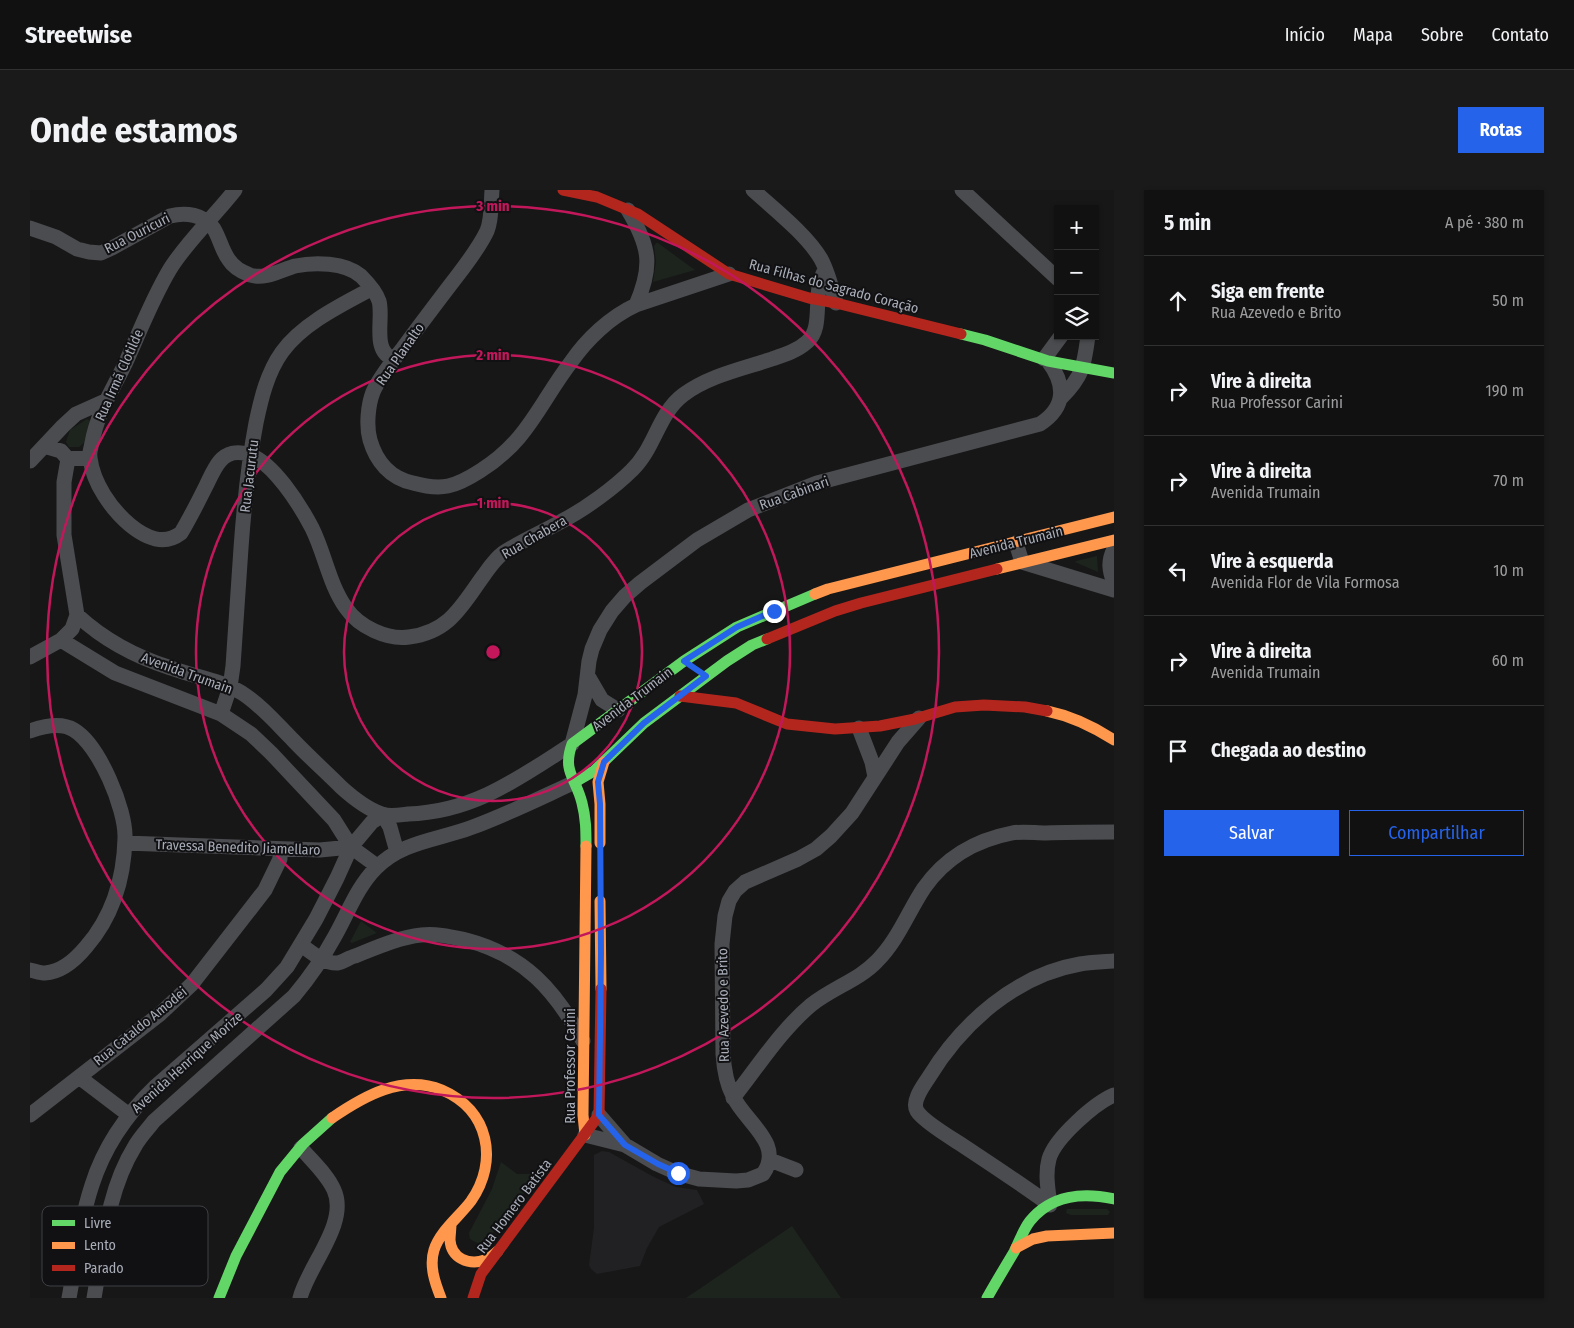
<!DOCTYPE html>
<html lang="pt">
<head>
<meta charset="utf-8">
<style>
  :root { --surface:#111; --page:#1a1a1a; --text:#f1f3f6; --muted:#9c9d9f; --line:#303131; --accent:#2563eb }
  body { margin:0; font-family:"Fira Sans Condensed",sans-serif; background:var(--page); color:var(--text) }
  .controls { position:absolute; right:15px; top:15px; display:grid; overflow:hidden; border-radius:0px; box-shadow:0 1px 4px #0004 }
  .controls button { width:45px; height:45px; display:grid; place-items:center; padding:0; border:0; border-bottom:1px solid var(--line); background:var(--surface); color:var(--text); font:25px sans-serif }
  .stop { position:absolute; width:15px; height:15px; margin:-11px; border:4px solid #2563eb; border-radius:50%; background:#fff }
  .stop.end { background:#2563eb; border-color:#fff; box-shadow:0 1px 5px #0008 }
  .list { margin:0; padding:0; list-style:none }
  h2 { display:flex; justify-content:space-between; align-items:center; height:65px; margin:0; padding:0 20px; font-size:21px }
  h2 small { font-size:16px; font-weight:400; color:var(--muted) }
  .list li { display:grid; grid-template-columns:32px 1fr auto; gap:15px; align-items:center; box-sizing:border-box; height:90px; padding:0 20px; border-top:1px solid var(--line) }
  .list b { display:block; font-size:19px; white-space:nowrap }
  .list p { margin:0; font-size:16px; white-space:nowrap; color:var(--muted) }
  .list em { font-size:16px; font-style:normal; color:var(--muted) }
  .actions { display:flex; gap:10px; padding:15px 20px }
  .actions a { flex:1; padding:11px 0; border:1px solid var(--accent); border-radius:0px; text-align:center; font-size:18px; color:var(--accent) }
  .actions .main { background:var(--accent); color:#fff }
  .icon { flex:none; width:28px; height:28px; fill:none; stroke:currentColor; stroke-width:2; stroke-linecap:round; stroke-linejoin:round }
  .map { position:relative; flex:none; width:1084px; height:1108px; overflow:hidden; border-radius:0px }
  header { display:flex; align-items:center; gap:30px; box-sizing:border-box; height:70px; padding:0 25px; background:var(--surface); border-bottom:1px solid var(--line) }
  header strong { font-size:24px }
  nav { display:flex; gap:28px; margin-inline-start:auto; font-size:18px }
  .intro { display:flex; align-items:center; justify-content:space-between; box-sizing:border-box; height:120px; padding:0 30px }
  h1 { margin:0; font-size:35px }
  .button { padding:12px 22px; border-radius:0px; background:var(--accent); color:#fff; font-size:18px; font-weight:700 }
  main { display:flex; gap:30px; padding:0 30px }
  aside { flex:1; background:var(--surface); border-radius:0px; box-shadow:0 1px 4px #0004 }
  .map>svg:first-child { display:block }
  .built { fill:#212123 }
  .green { fill:#1d241e }
  .lines { fill:none; stroke-linecap:round; stroke-linejoin:round }
  .street { stroke:#4b4c50; stroke-width:15 }
  .fast { stroke:#63d668; stroke-width:11 }
  .slow { stroke:#ff974d; stroke-width:11 }
  .jam { stroke:#b3261e; stroke-width:11 }
  .route { stroke:#2563eb; stroke-width:6 }
  .ring { fill:none; stroke:#c2185b; stroke-width:2.5 }
  .labels { text-anchor:middle; stroke-width:4; stroke-linejoin:round; paint-order:stroke }
  .street-label { font-size:14px; fill:#a8adb8; stroke:#111113 }
  .key { fill:#111113; stroke:#3e4045; stroke-width:1 }
  .key-label { font-size:14px; fill:#a8adb8 }
  .centre { fill:#c2185b; stroke:#111113; stroke-width:2.5 }
  .ring-label { font-size:15px; text-anchor:middle; font-weight:bold; fill:#c2185b; stroke:#111113; stroke-width:4; stroke-linejoin:round; paint-order:stroke }
</style>
</head>
<body>
<header>
<strong>Streetwise</strong>
<nav><a>Início</a><a>Mapa</a><a>Sobre</a><a>Contato</a></nav>
</header>
<div class="intro"><h1>Onde estamos</h1><a class="button">Rotas</a></div>
<main>
<div class="map">
<svg width="1084" height="1108" viewBox="0 0 1084 1108">
  <rect width="100%" height="100%" fill="#171717"/>
  <path class="built" d="M 572,961 L 579,962 L 624,987 L 646,997 L 667,1000 L 674,1014 L 629,1037 L 617,1058 L 610,1076 L 567,1084 L 561,1079 L 559,1075 L 564,1038 L 564,965 Z"/>
  <path class="green" d="M 626,53 L 628,53 L 665,80 L 623,92 L 626,72 L 624,56 Z
    M 57,229 L 61,231 L 56,251 L 49,257 L 39,257 L 36,252 L 40,240 Z
    M 1067,366 L 1068,382 L 1045,372 L 1046,371 Z
    M 331,731 L 347,743 L 322,753 L 320,752 Z
    M 471,972 L 487,984 L 509,984 L 455,1053 L 449,1054 L 440,1049 L 439,1043 L 462,999 Z
    M 1037,1019 L 1077,1019 L 1080,1022 L 1078,1025 L 1041,1025 L 1036,1023 Z
    M 762,1036 L 811,1108 L 656,1108 Z"/>
  <g class="lines">
    <path class="street" d="M 205,0 C 184,27 158,50 140,79 C 122,109 110,141 96,172 C 83,199 67,223 62,253 C 61,257 59,263 60,268 C 63,293 81,319 100,335 C 116,348 134,356 151,343 C 160,328 168,312 176,296 C 180,288 184,278 190,271 C 197,263 207,261 217,264 C 242,270 270,315 282,338 C 295,364 299,394 316,418 C 329,437 357,450 379,447 C 420,442 432,415 454,385 C 459,378 465,369 473,363 C 491,351 513,342 532,331 C 555,319 584,298 602,280 C 625,258 628,224 653,205 C 678,186 712,179 742,169 C 754,165 767,161 777,152 C 795,137 781,102 795,80
      M 462,0 C 461,13 462,29 457,41 C 448,60 434,77 421,94 C 405,115 389,136 373,158 C 363,171 350,186 343,202 C 338,215 336,236 340,250 C 346,271 360,288 383,293 C 412,301 425,297 450,281 C 498,251 509,214 541,172 C 557,149 580,127 606,115 L 699,84
      M 723,0 C 744,19 777,45 791,69 C 798,82 802,98 806,113
      M 932,0 L 1028,89
      M 598,20 C 620,57 623,76 606,115
      M 0,38 L 26,47 L 47,59 L 59,62 L 71,63 L 82,58 L 140,26 C 155,22 174,24 184,39 C 190,49 192,61 199,70 C 204,78 212,82 220,85 C 235,90 251,80 265,76 C 284,72 315,72 331,86 C 337,92 346,102 349,111 C 354,128 341,162 364,169
      M 1014,169 L 1031,146
      M 1031,208 C 1053,186 1054,176 1058,146
      M 14,256 L 31,261 L 38,269 L 60,267
      M 0,271 L 33,236 L 46,224 L 75,211
      M 986,353 L 992,372 L 1084,400
      M 1084,359 C 1078,371 1079,380 1084,393
      M 47,425 C 74,450 106,467 141,478 C 165,487 190,490 212,503 C 232,516 246,533 262,549 C 278,566 295,581 311,597 C 322,607 337,619 352,624 C 359,627 370,625 378,624 C 444,622 489,588 542,554 L 555,505 L 559,471 L 562,459 L 570,440 L 582,421 L 595,406 L 610,393 L 667,350 L 718,320 L 787,293 L 1010,234 C 1036,217 1036,195 1018,171
      M 31,450 L 85,483 L 191,524 L 221,544 L 241,563 L 304,630 L 321,657 L 347,676
      M 0,467 L 31,450 L 42,439 L 47,425 L 34,345 L 34,292 L 38,269
      M 558,486 L 572,510 L 588,520
      M 191,524 L 200,497 L 203,476 C 206,437 208,397 211,358 C 214,316 218,275 226,233 C 231,209 237,183 252,162 C 272,134 311,115 341,99
      M 829,538 L 842,572 L 845,587
      M 0,541 C 14,536 31,532 44,540 C 69,555 96,619 95,648 C 94,689 83,726 56,757 C 46,769 31,782 15,783 C 10,783 5,781 0,780
      M 353,625 L 360,637 L 367,662
      M 95,653 L 290,660 L 321,657
      M 271,755 C 281,762 294,774 308,773 C 313,772 320,767 325,766 C 345,758 370,747 391,745 C 406,743 422,747 436,750 C 494,765 525,800 553,851
      M 49,887 L 99,925
      M 703,908 C 727,878 751,840 781,815 C 802,798 829,790 847,771 C 868,750 878,722 894,698 C 915,668 946,650 982,643 C 992,641 1005,643 1016,643 C 1038,642 1061,642 1084,642
      M 0,925 L 130,824 L 162,794 L 235,700 L 250,669 L 250,659
      M 569,925 L 595,955
      M 555,945 L 595,955 L 627,974 L 647,983 L 669,989 L 706,991 L 718,990 L 733,984 C 755,954 714,931 703,906 C 696,893 694,879 693,864 L 692,754 L 695,726 L 699,711 L 705,701 L 715,692 L 768,669 L 786,659 L 801,646 L 822,623 L 868,552 L 889,528
      M 740,970 L 766,980
      M 1020,1015 C 990,993 959,973 929,953 C 918,946 893,931 887,921 C 881,911 894,895 899,887 C 932,833 986,785 1050,774 C 1061,772 1073,772 1084,771
      M 1020,1015 C 1018,999 1015,984 1019,969 C 1025,948 1065,913 1084,905
      M 39,1108 C 46,1071 50,1031 62,995 C 74,957 97,924 125,897 L 236,800 L 257,777 L 286,729 L 307,688 L 321,657 L 342,632 L 353,625
      M 64,1108 C 73,1057 77,1001 105,956 C 110,947 118,939 124,931 L 264,806 C 280,787 293,768 305,746 C 318,723 327,697 346,678 C 371,652 407,650 440,638 C 476,625 510,608 545,592
      M 270,1108 C 278,1076 319,1033 304,1000 C 297,984 282,971 271,958"/>
    <path class="fast" d="M 931,144 L 955,150 L 1018,171 L 1084,183
      M 545,592 L 564,581 L 614,533 L 697,471 L 722,455 L 737,449
      M 556,656 C 556,641 556,628 552,613 C 546,588 532,582 542,554 L 654,471 L 707,437 L 785,404
      M 189,1108 L 206,1066 L 250,982 L 273,954 L 302,928
      M 957,1108 C 966,1092 975,1077 984,1062 C 989,1052 993,1040 1000,1031 C 1021,1005 1053,1002 1084,1009"/>
    <path class="slow" d="M 967,379 L 1084,350
      M 785,404 L 798,399 L 1084,327
      M 1017,521 C 1041,526 1064,537 1084,550
      M 570,653 L 570,614 L 568,592 L 574,572
      M 570,711 L 571,799
      M 302,928 C 334,906 372,884 412,900 C 459,920 469,971 441,1011 C 429,1027 410,1041 404,1060 C 399,1076 405,1093 411,1108
      M 555,945 L 553,925 L 556,656
      M 421,1034 C 421,1039 420,1045 420,1050 C 421,1068 439,1076 455,1070 C 460,1068 464,1064 468,1061
      M 986,1058 L 1003,1049 L 1017,1046 L 1084,1043"/>
    <path class="jam" d="M 533,0 L 567,7 L 608,24 L 699,84 L 779,108 L 806,113 L 931,144
      M 737,449 L 805,421 L 831,413 L 967,379
      M 650,506 L 706,513 L 757,534 L 805,539 L 850,536 L 885,529 L 925,517 L 954,515 L 995,517 L 1017,521
      M 443,1108 L 451,1084 L 569,925 L 571,799"/>
  </g>
  <g class="lines">
    <path class="route" d="M 648,983 L 628,974 L 595,955 L 569,925 L 571,763 L 570,614 L 568,592 L 574,572 L 614,533 L 676,486 L 654,471 L 707,437 L 744,421"/>
  </g>
  <g class="ring">
    <circle cx="463" cy="462" r="149"/>
    <circle cx="463" cy="462" r="297"/>
    <circle cx="463" cy="462" r="446"/>
  </g>
  <g class="labels">
    <g class="street-label">
      <text transform="translate(107 43) rotate(-27)" y="5">Rua Ouricuri</text>
      <text transform="translate(804 96) rotate(15)" y="5">Rua Filhas do Sagrado Coração</text>
      <text transform="translate(370 164) rotate(-55)" y="5">Rua Planalto</text>
      <text transform="translate(89 185) rotate(-66)" y="5">Rua Irmã Clotilde</text>
      <text transform="translate(219 286) rotate(-83)" y="5">Rua Jacurutu</text>
      <text transform="translate(764 303) rotate(-20)" y="5">Rua Cabinari</text>
      <text transform="translate(504 347) rotate(-30)" y="5">Rua Chabera</text>
      <text transform="translate(986 352) rotate(-14)" y="5">Avenida Trumain</text>
      <text transform="translate(157 483) rotate(20)" y="5">Avenida Trumain</text>
      <text transform="translate(602 509) rotate(-37)" y="5">Avenida Trumain</text>
      <text transform="translate(208 657) rotate(2)" y="5">Travessa Benedito Jiamellaro</text>
      <text transform="translate(693 815) rotate(-91)" y="5">Rua Azevedo e Brito</text>
      <text transform="translate(110 836) rotate(-39)" y="5">Rua Cataldo Amodei</text>
      <text transform="translate(157 872) rotate(-42)" y="5">Avenida Henrique Morize</text>
      <text transform="translate(540 876) rotate(-90)" y="5">Rua Professor Carini</text>
      <text transform="translate(484 1016) rotate(-53)" y="5">Rua Homero Batista</text>
    </g>
  </g>
  <rect x="12" y="1016" width="166" height="80" rx="8" class="key"/>
  <rect x="22" y="1030" width="23" height="6" fill="#63d668"/>
  <rect x="22" y="1052" width="23" height="7" fill="#ff974d"/>
  <rect x="22" y="1075" width="23" height="6" fill="#b3261e"/>
  <g class="key-label">
    <text x="54" y="1038">Livre</text>
    <text x="54" y="1060">Lento</text>
    <text x="54" y="1083">Parado</text>
  </g>
  <circle cx="463" cy="462" r="8" class="centre"/>
  <g class="ring-label">
    <text x="463" y="21">3 min</text>
    <text x="463" y="170">2 min</text>
    <text x="463" y="318">1 min</text>
  </g>
</svg>
<div class="controls">
<button>+</button>
<button>−</button>
<button><svg class="icon" aria-label="layers" viewBox="0 0 24 24"><path d="M12 4l9 5-9 5-9-5zM3 14l9 5 9-5"/></svg></button>
</div>
<div class="stop" style="left:648px;top:983px"></div>
<div class="stop end" style="left:744px;top:421px"></div>
</div>
<aside>
<h2>5 min<small>A pé · 380 m</small></h2>
<ul class="list">
<li><svg class="icon" aria-label="ahead" viewBox="0 0 24 24"><path d="M12 20V5M6 11l6-6 6 6"/></svg><div><b>Siga em frente</b><p>Rua Azevedo e Brito</p></div><em>50 m</em></li>
<li><svg class="icon" aria-label="right" viewBox="0 0 24 24"><path d="M7 20v-9h11M14 6l5 5-5 5"/></svg><div><b>Vire à direita</b><p>Rua Professor Carini</p></div><em>190 m</em></li>
<li><svg class="icon" aria-label="right" viewBox="0 0 24 24"><path d="M7 20v-9h11M14 6l5 5-5 5"/></svg><div><b>Vire à direita</b><p>Avenida Trumain</p></div><em>70 m</em></li>
<li><svg class="icon" aria-label="left" viewBox="0 0 24 24"><path d="M17 20v-9H6M10 6l-5 5 5 5"/></svg><div><b>Vire à esquerda</b><p>Avenida Flor de Vila Formosa</p></div><em>10 m</em></li>
<li><svg class="icon" aria-label="right" viewBox="0 0 24 24"><path d="M7 20v-9h11M14 6l5 5-5 5"/></svg><div><b>Vire à direita</b><p>Avenida Trumain</p></div><em>60 m</em></li>
<li><svg class="icon" aria-label="arrive" viewBox="0 0 24 24"><path d="M6 21V4h12l-3 4 3 4H6"/></svg><div><b>Chegada ao destino</b></div></li>
</ul>
<div class="actions"><a class="main">Salvar</a><a>Compartilhar</a></div>
</aside>
</main>
</body>
</html>
